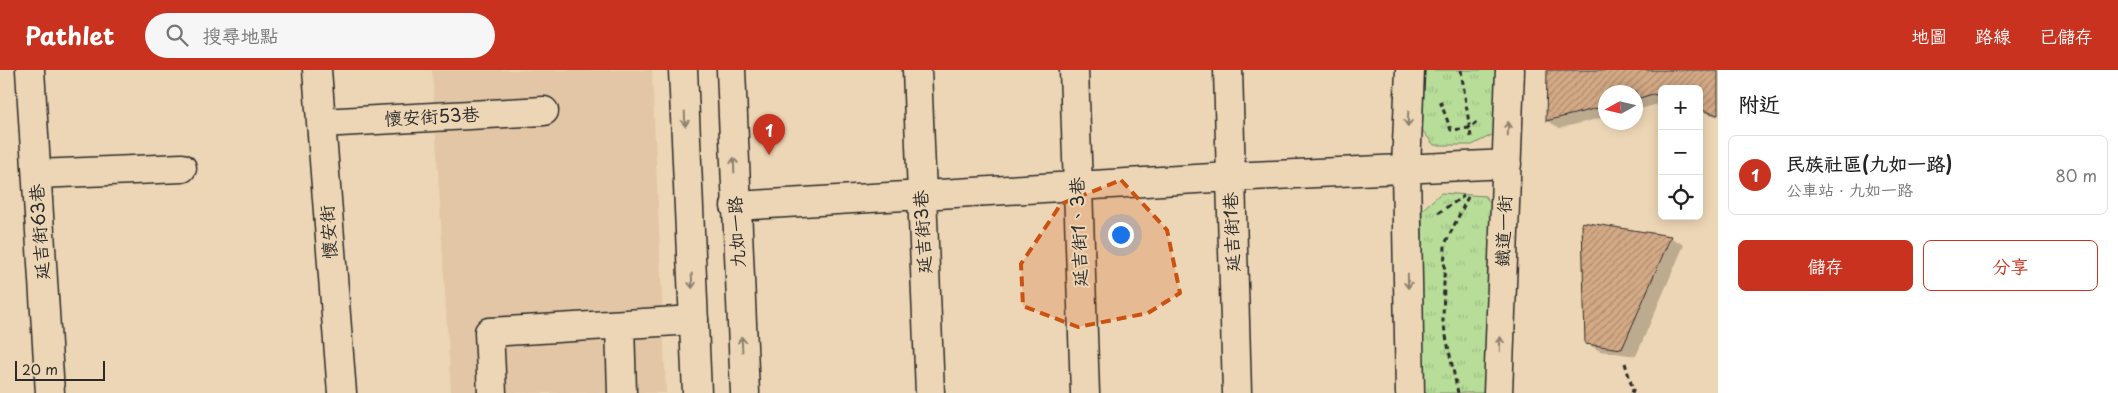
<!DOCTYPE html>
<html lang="zh-TW">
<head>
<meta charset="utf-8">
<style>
  :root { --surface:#fff; --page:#f6f6f6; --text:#222; --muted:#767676; --line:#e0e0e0; --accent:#c8321e }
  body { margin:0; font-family:"Playpen Sans","LXGW WenKai TC",sans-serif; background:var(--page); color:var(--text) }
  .controls { position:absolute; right:15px; top:15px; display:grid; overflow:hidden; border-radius:8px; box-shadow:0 2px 12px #0003 }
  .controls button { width:45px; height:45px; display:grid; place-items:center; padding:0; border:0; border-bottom:1px solid var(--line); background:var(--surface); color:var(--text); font:25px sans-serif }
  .compass { position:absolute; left:1598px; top:15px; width:45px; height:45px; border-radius:50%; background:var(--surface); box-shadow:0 2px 12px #0003; rotate:262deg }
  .scale { position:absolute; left:15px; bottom:12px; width:90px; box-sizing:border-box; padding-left:5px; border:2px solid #2b2b2b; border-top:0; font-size:14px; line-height:18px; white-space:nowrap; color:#2b2b2b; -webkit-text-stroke:4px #edd6b5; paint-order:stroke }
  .you { position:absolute; left:1120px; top:164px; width:18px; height:18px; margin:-12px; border:4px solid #fff; border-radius:50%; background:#1a73e8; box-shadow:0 0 0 8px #1a73e833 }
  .badge { display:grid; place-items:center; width:32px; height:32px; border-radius:50%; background:var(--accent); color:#fff; font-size:16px; font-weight:700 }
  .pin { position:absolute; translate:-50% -41px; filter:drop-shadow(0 1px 2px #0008) }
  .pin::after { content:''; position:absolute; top:26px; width:18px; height:15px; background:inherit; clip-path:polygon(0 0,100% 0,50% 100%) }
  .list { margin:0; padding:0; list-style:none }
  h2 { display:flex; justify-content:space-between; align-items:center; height:65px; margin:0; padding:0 20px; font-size:21px }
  h2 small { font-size:16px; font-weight:400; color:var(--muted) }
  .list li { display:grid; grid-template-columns:32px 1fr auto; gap:15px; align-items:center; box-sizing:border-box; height:80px; margin:0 10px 10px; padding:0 10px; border:1px solid var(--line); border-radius:8px }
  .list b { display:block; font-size:19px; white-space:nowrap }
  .list p { margin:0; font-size:16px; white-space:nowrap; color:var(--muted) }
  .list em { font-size:16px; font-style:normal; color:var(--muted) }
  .actions { display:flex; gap:10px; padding:15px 20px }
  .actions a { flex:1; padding:11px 0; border:1px solid var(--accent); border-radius:8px; text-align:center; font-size:18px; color:var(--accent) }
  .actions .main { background:var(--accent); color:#fff }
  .icon { flex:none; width:28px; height:28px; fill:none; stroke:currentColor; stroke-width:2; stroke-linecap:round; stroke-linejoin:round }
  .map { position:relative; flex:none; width:1718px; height:323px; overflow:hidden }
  header { display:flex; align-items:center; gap:30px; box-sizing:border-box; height:70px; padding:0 25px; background:var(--accent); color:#fff }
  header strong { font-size:24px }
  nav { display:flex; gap:28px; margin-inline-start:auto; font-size:18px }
  .search { width:350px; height:45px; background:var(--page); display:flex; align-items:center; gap:12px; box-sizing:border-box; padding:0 18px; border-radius:28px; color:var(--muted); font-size:19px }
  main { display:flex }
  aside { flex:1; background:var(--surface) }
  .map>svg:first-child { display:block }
  .built { fill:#e2c6a5 }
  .grass { fill:url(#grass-tufts); stroke:#718462 }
  .shadow { fill:#0003 }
  .building { fill:url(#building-hatch); stroke:#2b2b2b }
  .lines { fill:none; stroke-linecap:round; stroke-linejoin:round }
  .minor-casing { stroke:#2b2b2b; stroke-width:31 }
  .major-casing { stroke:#2b2b2b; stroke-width:31 }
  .path { stroke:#2b2b2b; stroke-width:3; stroke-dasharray:5 4; stroke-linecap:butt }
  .minor { stroke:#edd6b5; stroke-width:28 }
  .major { stroke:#edd6b5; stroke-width:28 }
  .oneway { stroke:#8c8070 }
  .marked { fill:#cc5211; fill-opacity:0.2; stroke:#cc5211; stroke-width:4; stroke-dasharray:10 6; stroke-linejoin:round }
  .labels { text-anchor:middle; stroke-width:4; stroke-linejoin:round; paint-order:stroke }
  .street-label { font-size:18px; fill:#2b2b2b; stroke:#edd6b5 }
</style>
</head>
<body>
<header>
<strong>Pathlet</strong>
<div class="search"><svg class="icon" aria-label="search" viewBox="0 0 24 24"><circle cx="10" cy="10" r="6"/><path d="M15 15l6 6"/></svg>搜尋地點</div>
<nav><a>地圖</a><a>路線</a><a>已儲存</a></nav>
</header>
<main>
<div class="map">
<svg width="1718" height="323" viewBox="0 0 1718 323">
  <defs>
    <pattern id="grass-tufts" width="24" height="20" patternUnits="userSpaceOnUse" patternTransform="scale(1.25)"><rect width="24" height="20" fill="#b7dd98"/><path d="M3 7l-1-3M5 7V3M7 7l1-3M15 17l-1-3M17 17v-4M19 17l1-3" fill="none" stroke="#9ebe83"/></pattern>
    <pattern id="building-hatch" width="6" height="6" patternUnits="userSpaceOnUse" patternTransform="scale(1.25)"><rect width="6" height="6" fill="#d4aa86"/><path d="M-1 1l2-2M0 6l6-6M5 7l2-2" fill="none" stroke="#ac8b6e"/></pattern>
  </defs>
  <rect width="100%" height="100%" fill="#edd6b5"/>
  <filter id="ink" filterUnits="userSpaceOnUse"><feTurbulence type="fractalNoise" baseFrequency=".02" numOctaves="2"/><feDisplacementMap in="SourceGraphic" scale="10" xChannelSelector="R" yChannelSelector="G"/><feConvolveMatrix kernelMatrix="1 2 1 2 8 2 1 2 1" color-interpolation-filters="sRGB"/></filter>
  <g filter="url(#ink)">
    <path class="built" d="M 432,0 L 652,0 L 666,323 L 451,323 Z"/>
    <path class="grass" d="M 1425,0 L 1503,0 L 1500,61 L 1472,75 L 1434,75 L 1422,60 Z
      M 1441,123 L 1485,126 L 1497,142 L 1498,323 L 1423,323 L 1422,140 Z"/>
    <path class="shadow" d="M 1548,0 L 1718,0 L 1718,47 L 1699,41 L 1699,19 L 1662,19 L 1662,33 L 1636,40 L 1636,22 L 1606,22 L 1606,47 L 1560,58 L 1547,51 Z
      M 1670,167 L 1684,175 L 1636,286 L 1600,281 L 1586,273 Z"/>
    <path class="building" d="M 1547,0 L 1718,0 L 1718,45 L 1699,39 L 1699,19 L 1662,19 L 1662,27 L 1653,24 L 1636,29 L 1636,22 L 1606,22 L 1606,36 L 1546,51 Z
      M 1582,152 L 1671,166 L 1622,279 L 1585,274 Z"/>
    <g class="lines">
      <defs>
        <path id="minor" d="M 30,0 L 50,323
          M 317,0 L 342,323
          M 917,0 L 930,323
          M 1074,0 L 1085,323
          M 1228,0 L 1237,323
          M 1410,0 L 1406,98 L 1410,323
          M 321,53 L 544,41
          M 37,104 L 182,98
          M 735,136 L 1230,107 L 1507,94
          M 620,255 L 622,323
          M 492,323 L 489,262 L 694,250
          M 1498,323 L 1510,0"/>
        <path id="major" d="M 683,0 L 697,323
          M 731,0 L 745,323"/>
      </defs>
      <use href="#minor" class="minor-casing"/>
      <use href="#major" class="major-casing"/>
      <path class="path" d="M 1461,0 L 1471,67
        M 1440,31 L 1451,60 L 1470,58 L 1478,51
        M 1438,143 L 1464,126
        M 1625,293 L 1633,320 L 1632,323
        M 1458,323 L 1443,252 L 1445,174 L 1469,125"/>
      <use href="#minor" class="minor"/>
      <use href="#major" class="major"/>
    </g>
    <defs><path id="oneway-shaft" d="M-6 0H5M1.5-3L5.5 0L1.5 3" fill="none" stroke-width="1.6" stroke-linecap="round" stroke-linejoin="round" transform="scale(1.25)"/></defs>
    <g class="oneway">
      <use href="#oneway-shaft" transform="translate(685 49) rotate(88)"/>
      <use href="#oneway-shaft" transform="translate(1408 49) rotate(92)"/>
      <use href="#oneway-shaft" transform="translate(1508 59) rotate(-88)"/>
      <use href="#oneway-shaft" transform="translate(734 95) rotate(-92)"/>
      <use href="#oneway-shaft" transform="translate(692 211) rotate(88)"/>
      <use href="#oneway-shaft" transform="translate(1408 211) rotate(89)"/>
      <use href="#oneway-shaft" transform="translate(742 274) rotate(-93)"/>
      <use href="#oneway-shaft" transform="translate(1500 274) rotate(-88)"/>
    </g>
  </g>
  <path class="marked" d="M 1121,110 L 1167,160 L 1180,223 L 1148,243 L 1078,257 L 1023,236 L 1021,194 L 1061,134 Z"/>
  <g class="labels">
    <g class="street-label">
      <text transform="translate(432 47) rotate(-3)" y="6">懷安街53巷</text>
      <text transform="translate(1504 161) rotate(-88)" y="6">鐵道一街</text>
      <text transform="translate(40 162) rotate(-94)" y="6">延吉街63巷</text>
      <text transform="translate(329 162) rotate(-94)" y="6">懷安街</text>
      <text transform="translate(737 162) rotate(-93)" y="6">九如一路</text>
      <text transform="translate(923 162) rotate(-93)" y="6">延吉街3巷</text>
      <text transform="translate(1079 162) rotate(-92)" y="6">延吉街1、3巷</text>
      <text transform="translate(1232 162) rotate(-92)" y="6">延吉街1巷</text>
    </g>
  </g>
</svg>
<div class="controls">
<button>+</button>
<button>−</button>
<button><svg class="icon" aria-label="locate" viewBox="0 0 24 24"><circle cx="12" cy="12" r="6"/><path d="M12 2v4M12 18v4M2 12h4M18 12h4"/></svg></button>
</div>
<svg class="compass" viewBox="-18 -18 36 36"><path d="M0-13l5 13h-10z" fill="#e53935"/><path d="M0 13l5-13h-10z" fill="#767676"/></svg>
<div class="scale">20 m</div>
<div class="you"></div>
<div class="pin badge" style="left:769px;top:85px">1</div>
</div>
<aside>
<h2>附近<small></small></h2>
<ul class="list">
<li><span class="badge">1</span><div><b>民族社區(九如一路)</b><p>公車站 · 九如一路</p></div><em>80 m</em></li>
</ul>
<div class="actions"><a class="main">儲存</a><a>分享</a></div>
</aside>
</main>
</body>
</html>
